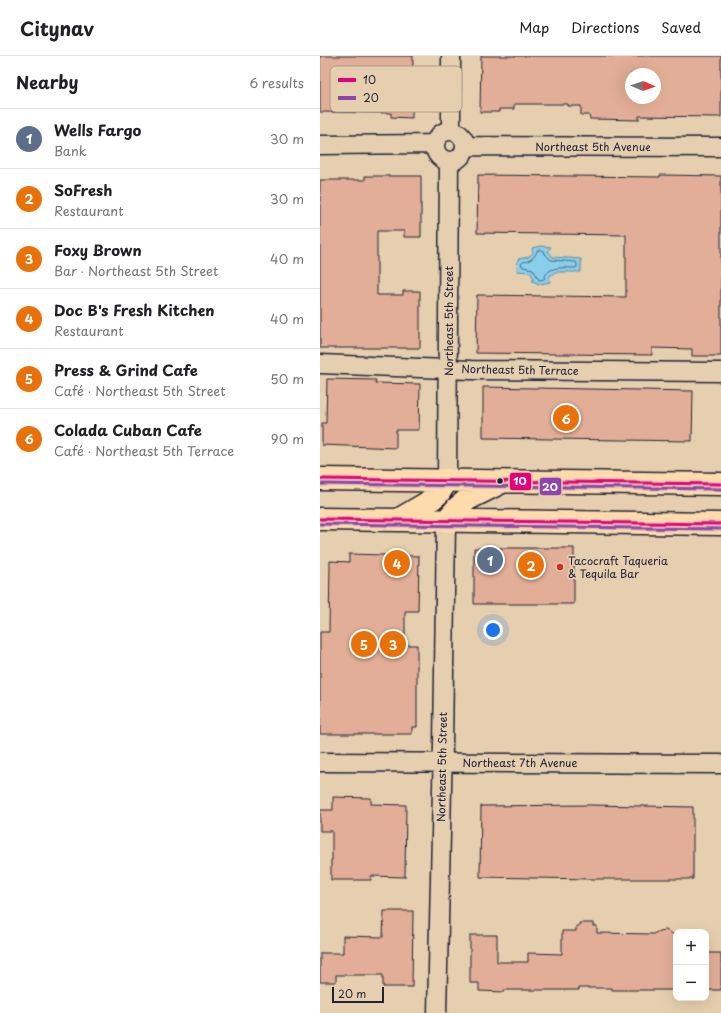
<!DOCTYPE html>
<html lang="en">
<head>
<meta charset="utf-8">
<style>
  :root { --surface:#fff; --page:#f6f6f6; --text:#202124; --muted:#757577; --line:#e0e0e0; --accent:#d93025 }
  body { margin:0; font-family:"Playpen Sans",sans-serif; background:var(--page); color:var(--text) }
  .controls { position:absolute; right:12px; bottom:12px; display:grid; overflow:hidden; border-radius:8px; box-shadow:0 4px 16px #0002 }
  .controls button { width:36px; height:36px; display:grid; place-items:center; padding:0; border:0; border-bottom:1px solid var(--line); background:var(--surface); color:var(--text); font:20px sans-serif }
  .compass { position:absolute; left:305px; top:12px; width:36px; height:36px; border-radius:50%; background:var(--surface); box-shadow:0 4px 16px #0002; rotate:92deg }
  .scale { position:absolute; left:12px; bottom:10px; width:52px; box-sizing:border-box; padding-left:4px; border:2px solid #22223b; border-top:0; font-size:11px; line-height:14px; white-space:nowrap; color:#22223b; -webkit-text-stroke:3px #e5cfae; paint-order:stroke }
  .you { position:absolute; left:173px; top:574px; width:14px; height:14px; margin:-10px; border:3px solid #fff; border-radius:50%; background:#1a73e8; box-shadow:0 0 0 6px #1a73e833 }
  .badge { display:grid; place-items:center; width:26px; height:26px; border-radius:50%; background:var(--accent); color:#fff; font-size:13px; font-weight:700 }
  .pin { position:absolute; translate:-50% -50%; border:2px solid #fff; box-shadow:0 1px 4px #0006 }
  .list { margin:0; padding:0; list-style:none }
  h2 { display:flex; justify-content:space-between; align-items:center; height:52px; margin:0; padding:0 16px; font-size:17px }
  h2 small { font-size:13px; font-weight:400; color:var(--muted) }
  .list li { display:grid; grid-template-columns:26px 1fr auto; gap:12px; align-items:center; box-sizing:border-box; height:60px; padding:0 16px; border-top:1px solid var(--line) }
  .list b { display:block; font-size:15px; white-space:nowrap }
  .list p { margin:0; font-size:13px; white-space:nowrap; color:var(--muted) }
  .list em { font-size:13px; font-style:normal; color:var(--muted) }
  .map { position:relative; flex:none; width:401px; height:957px; overflow:hidden }
  header { display:flex; align-items:center; gap:24px; box-sizing:border-box; height:56px; padding:0 20px; background:var(--surface); border-bottom:1px solid var(--line) }
  header strong { font-size:19px }
  nav { display:flex; gap:22px; margin-inline-start:auto; font-size:14px }
  main { display:flex }
  aside { flex:1; background:var(--surface) }
  .map>svg:first-child { display:block }
  .water { fill:#89cfeb; stroke:#608aa5 }
  .lines { fill:none; stroke-linecap:round; stroke-linejoin:round }
  .shore { stroke:#4b6781; stroke-width:1 }
  .building { fill:#e3ae97; stroke:#22223b; fill-rule:evenodd }
  .minor-casing { stroke:#22223b; stroke-width:21 }
  .major-casing { stroke:#22223b; stroke-width:25 }
  .minor { stroke:#e5cfae; stroke-width:18 }
  .major { stroke:#fedbac; stroke-width:22 }
  .bus-1-casing { stroke:#e5cfae; stroke-width:6 }
  .bus-2-casing { stroke:#e5cfae; stroke-width:6 }
  .bus-1 { stroke:#e5007d; stroke-width:3 }
  .bus-2 { stroke:#8e44ad; stroke-width:3 }
  .bus-dot { fill:#22223b; stroke:#e5cfae; stroke-width:1.5 }
  .poi-dot { fill:#c8321e; stroke:#e5cfae; stroke-width:1.5 }
  .labels { text-anchor:middle; stroke-width:3.5; stroke-linejoin:round; paint-order:stroke }
  .street-label { font-size:11px; fill:#22223b; stroke:#e5cfae }
  .poi-label { font-size:11px; fill:#22223b; stroke:#e5cfae; text-anchor:start }
  .key { fill:#e5cfae; stroke:#aa9b8c; stroke-width:1 }
  .key-label { font-size:11px; fill:#22223b }
  .line-badge { stroke:#e5cfae; stroke-width:1.5 }
  .badge-label { font-size:11px; text-anchor:middle; font-weight:bold; fill:#fff }
</style>
</head>
<body>
<header>
<strong>Citynav</strong>
<nav><a>Map</a><a>Directions</a><a>Saved</a></nav>
</header>
<main>
<aside>
<h2>Nearby<small>6 results</small></h2>
<ul class="list">
<li><span class="badge" style="background:#5c6f8a">1</span><div><b>Wells Fargo</b><p>Bank</p></div><em>30 m</em></li>
<li><span class="badge" style="background:#e8710a">2</span><div><b>SoFresh</b><p>Restaurant</p></div><em>30 m</em></li>
<li><span class="badge" style="background:#e8710a">3</span><div><b>Foxy Brown</b><p>Bar · Northeast 5th Street</p></div><em>40 m</em></li>
<li><span class="badge" style="background:#e8710a">4</span><div><b>Doc B's Fresh Kitchen</b><p>Restaurant</p></div><em>40 m</em></li>
<li><span class="badge" style="background:#e8710a">5</span><div><b>Press &amp; Grind Cafe</b><p>Café · Northeast 5th Street</p></div><em>50 m</em></li>
<li><span class="badge" style="background:#e8710a">6</span><div><b>Colada Cuban Cafe</b><p>Café · Northeast 5th Terrace</p></div><em>90 m</em></li>
</ul>
</aside>
<div class="map">
<svg width="401" height="957" viewBox="0 0 401 957">
  <rect width="100%" height="100%" fill="#e5cfae"/>
  <filter id="ink" filterUnits="userSpaceOnUse"><feTurbulence type="fractalNoise" baseFrequency=".025" numOctaves="2"/><feDisplacementMap in="SourceGraphic" scale="8" xChannelSelector="R" yChannelSelector="G"/><feConvolveMatrix kernelMatrix="1 2 1 2 8 2 1 2 1" color-interpolation-filters="sRGB"/></filter>
  <g filter="url(#ink)">
    <path class="water" d="M 221,190 L 231,191 L 228,195 L 233,201 L 261,203 L 261,216 L 235,216 L 229,221 L 230,226 L 220,228 L 212,225 L 214,223 L 210,216 L 197,215 L 198,203 L 208,201 L 213,197 L 212,192 Z"/>
    <g class="lines">
      <path class="shore" d="M 221,194 L 224,195 L 225,198 L 231,204 L 256,206 L 257,208 L 257,211 L 255,212 C 243,212 228,209 224,223 L 219,224 L 213,213 L 203,211 L 201,208 L 203,206 C 210,205 215,202 217,195 Z"/>
    </g>
    <path class="building" d="M 0,0 L 93,0 L 92,62 L 71,61 L 71,57 L 0,56 Z
      M 161,0 L 401,0 L 401,61 L 319,60 L 319,64 L 270,63 L 269,59 L 261,59 L 261,50 L 248,50 L 248,48 L 194,48 L 194,53 L 179,53 L 179,56 L 160,56 ZM 311,18 L 335,18 L 335,42 L 311,42 Z
      M 158,119 L 340,121 L 340,119 L 401,120 L 401,300 L 372,300 L 372,293 L 332,292 L 332,299 L 156,297 L 157,239 L 306,241 L 306,179 L 157,177 Z
      M 45,120 L 101,120 L 101,181 L 84,181 L 84,175 L 57,175 L 57,239 L 83,239 L 83,235 L 100,235 L 100,292 L 0,292 L 0,124 L 45,124 Z
      M 7,323 L 56,324 L 55,327 L 100,328 L 99,374 L 76,374 L 76,392 L 2,389 L 2,367 L 6,367 Z
      M 163,331 L 373,335 L 372,385 L 163,382 Z
      M 154,492 L 254,492 L 254,548 L 154,548 Z
      M 29,498 L 99,500 L 98,555 L 85,555 L 85,589 L 97,589 L 97,671 L 92,671 L 92,678 L 0,678 L 0,576 L 9,576 L 10,505 L 29,506 Z
      M 13,741 L 51,742 L 51,748 L 86,749 L 85,821 L 51,820 L 51,824 L 11,824 L 11,804 L 12,804 L 12,775 L 0,775 L 0,754 L 13,754 Z
      M 271,749 L 373,751 L 373,823 L 270,823 L 160,821 L 161,750 Z
      M 64,855 L 93,855 L 92,931 L 63,931 L 63,919 L 16,919 L 16,926 L 0,926 L 0,897 L 23,897 L 23,880 L 63,881 Z
      M 259,867 L 273,867 L 273,870 L 277,870 L 277,877 L 333,878 L 339,875 L 346,874 L 356,880 L 356,934 L 292,934 L 292,932 L 259,932 L 259,934 L 184,934 L 184,936 L 159,935 L 159,927 L 150,927 L 150,879 L 177,879 L 177,906 L 208,906 L 208,897 L 242,898 L 242,875 L 256,875 L 256,870 L 259,870 Z
      M 387,897 L 401,897 L 401,934 L 387,934 Z"/>
    <g class="lines">
      <defs>
        <path id="minor" d="M 131,0 L 131,74
          M115 90a15 15 0 1 1 30 0a15 15 0 1 1-30 0Z
          M 0,89 L 115,88
          M 145,90 L 401,91
          M 0,308 L 151,314 L 401,316
          M 127,424 L 129,105
          M 0,706 L 401,708
          M 117,957 L 123,688 L 126,465"/>
        <path id="major" d="M 0,423 L 401,428
          M 0,463 L 401,468
          M 78,464 L 107,447 L 119,437 L 127,424
          M 126,465 L 137,452 L 148,443 L 182,426"/>
      </defs>
      <use href="#minor" class="minor-casing"/>
      <use href="#major" class="major-casing"/>
      <use href="#minor" class="minor"/>
      <use href="#major" class="major"/>
      <defs>
        <path id="bus-1" d="M 0,423 L 401,428
          M 0,463 L 401,468"/>
        <path id="bus-2" d="M 0,428 L 401,433
          M 0,468 L 401,473"/>
      </defs>
      <use href="#bus-1" class="bus-1-casing"/>
      <use href="#bus-2" class="bus-2-casing"/>
      <use href="#bus-1" class="bus-1"/>
      <use href="#bus-2" class="bus-2"/>
    </g>
  </g>
  <circle class="bus-dot" cx="180" cy="425" r="3.5"/>
  <circle class="poi-dot" cx="240" cy="511" r="4"/>
  <g class="labels">
    <g class="street-label">
      <text x="273" y="95">Northeast 5th Avenue</text>
      <text transform="translate(129 265) rotate(-90)" y="4">Northeast 5th Street</text>
      <text transform="translate(200 314) rotate(1)" y="4">Northeast 5th Terrace</text>
      <text x="200" y="711">Northeast 7th Avenue</text>
      <text transform="translate(122 711) rotate(-89)" y="4">Northeast 5th Street</text>
    </g>
    <g class="poi-label">
      <text x="248" y="509">Tacocraft Taqueria<tspan x="248" dy="13">&amp; Tequila Bar</tspan></text>
    </g>
  </g>
  <rect x="10" y="10" width="132" height="46" rx="6" class="key"/>
  <rect x="18" y="22" width="18" height="4" fill="#e5007d"/>
  <rect x="18" y="40" width="18" height="4" fill="#8e44ad"/>
  <g class="key-label">
    <text x="43" y="28">10</text>
    <text x="43" y="46">20</text>
  </g>
  <g class="line-badge">
    <rect x="189" y="416" width="23" height="19" rx="4" fill="#e5007d"/>
    <rect x="219" y="421" width="23" height="19" rx="4" fill="#8e44ad"/>
  </g>
  <g class="badge-label">
    <text x="200" y="429">10</text>
    <text x="230" y="435">20</text>
  </g>
</svg>
<div class="controls">
<button>+</button>
<button>−</button>
</div>
<svg class="compass" viewBox="-18 -18 36 36"><path d="M0-13l5 13h-10z" fill="#e53935"/><path d="M0 13l5-13h-10z" fill="#757577"/></svg>
<div class="scale">20 m</div>
<div class="you"></div>
<div class="pin badge" style="left:170px;top:504px;background:#5c6f8a">1</div>
<div class="pin badge" style="left:211px;top:509px;background:#e8710a">2</div>
<div class="pin badge" style="left:73px;top:588px;background:#e8710a">3</div>
<div class="pin badge" style="left:77px;top:507px;background:#e8710a">4</div>
<div class="pin badge" style="left:44px;top:588px;background:#e8710a">5</div>
<div class="pin badge" style="left:246px;top:362px;background:#e8710a">6</div>
</div>
</main>
</body>
</html>
